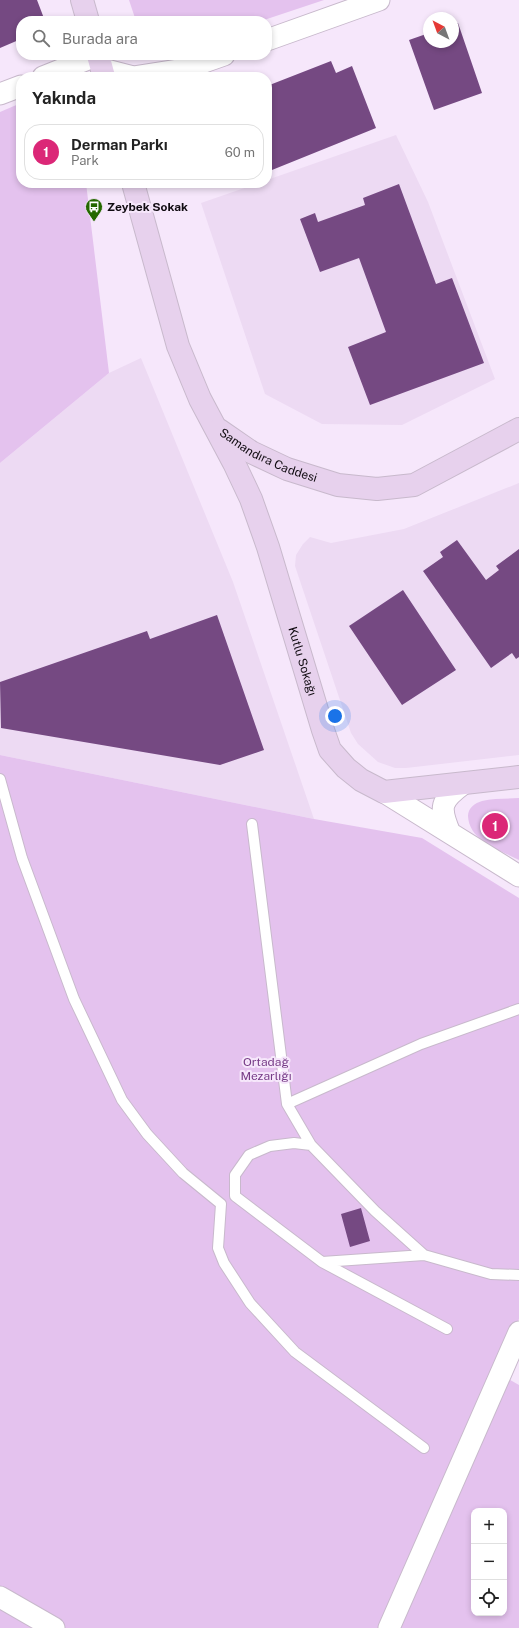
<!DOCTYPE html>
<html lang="tr">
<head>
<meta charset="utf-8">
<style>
  :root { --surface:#fff; --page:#f2f2f2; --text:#222; --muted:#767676; --line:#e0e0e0; --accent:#db2777 }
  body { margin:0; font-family:"Public Sans",sans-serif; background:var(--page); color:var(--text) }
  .controls { position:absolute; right:12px; bottom:12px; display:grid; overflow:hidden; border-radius:8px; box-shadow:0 2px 6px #0003 }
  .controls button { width:36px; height:36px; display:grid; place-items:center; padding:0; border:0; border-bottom:1px solid var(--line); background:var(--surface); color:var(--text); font:20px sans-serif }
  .compass { position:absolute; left:423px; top:12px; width:36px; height:36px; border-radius:50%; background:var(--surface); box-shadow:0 2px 6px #0003; rotate:319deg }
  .you { position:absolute; left:335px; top:716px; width:14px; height:14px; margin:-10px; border:3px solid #fff; border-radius:50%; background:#1a73e8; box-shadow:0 0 0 6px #1a73e833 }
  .badge { display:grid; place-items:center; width:26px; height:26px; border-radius:50%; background:var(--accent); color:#fff; font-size:13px; font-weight:700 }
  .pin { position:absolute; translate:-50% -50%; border:2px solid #fff; box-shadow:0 1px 4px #0006 }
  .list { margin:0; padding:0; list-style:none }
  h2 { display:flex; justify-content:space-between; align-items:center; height:52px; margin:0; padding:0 16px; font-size:17px }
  h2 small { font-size:13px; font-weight:400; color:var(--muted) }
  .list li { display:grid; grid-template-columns:26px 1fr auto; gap:12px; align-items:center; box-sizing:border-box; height:56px; margin:0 8px 8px; padding:0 8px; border:1px solid var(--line); border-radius:16px }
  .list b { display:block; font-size:15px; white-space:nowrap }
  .list p { margin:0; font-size:13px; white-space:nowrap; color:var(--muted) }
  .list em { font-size:13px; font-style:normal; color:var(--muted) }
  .icon { flex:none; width:22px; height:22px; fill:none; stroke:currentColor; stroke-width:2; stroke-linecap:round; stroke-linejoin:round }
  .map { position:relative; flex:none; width:519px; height:1628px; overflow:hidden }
  .search { position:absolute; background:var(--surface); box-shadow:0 2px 6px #0003; left:16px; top:16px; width:256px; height:44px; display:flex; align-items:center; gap:10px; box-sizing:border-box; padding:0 14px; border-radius:16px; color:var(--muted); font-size:15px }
  .panel { position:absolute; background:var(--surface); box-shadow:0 2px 6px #0003; left:16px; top:72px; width:256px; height:116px; border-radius:16px }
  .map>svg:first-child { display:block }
  .built { fill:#eddaf3 }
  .green { fill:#e4c2ee; fill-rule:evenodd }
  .building { fill:#754982 }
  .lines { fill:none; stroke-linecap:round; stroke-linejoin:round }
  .service-casing { stroke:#c8b9cc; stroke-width:12 }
  .minor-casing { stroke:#c8b9cc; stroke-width:23 }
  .secondary-casing { stroke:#c8b9cc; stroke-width:24 }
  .service { stroke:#fff; stroke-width:10 }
  .minor { stroke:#fff; stroke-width:21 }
  .secondary { stroke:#e7d1ed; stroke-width:22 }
  .labels { text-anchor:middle; stroke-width:4; stroke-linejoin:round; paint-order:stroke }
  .poi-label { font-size:12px; font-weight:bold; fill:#100b11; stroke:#f6e7fb; text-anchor:start }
  .street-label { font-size:12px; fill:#100b11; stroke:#f6e7fb }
  .park-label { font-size:12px; fill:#763b86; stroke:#f6e7fb }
</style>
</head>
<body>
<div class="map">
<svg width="519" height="1628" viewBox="0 0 519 1628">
  <rect width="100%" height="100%" fill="#f6e7fb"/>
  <path class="built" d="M 396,135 L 428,202 L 495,379 L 402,425 L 322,424 L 265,394 L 201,203 L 259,183 L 267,183 L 267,180 Z
    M 141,358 L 233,582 L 314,819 L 0,755 L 0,463 L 109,373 Z
    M 519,483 L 519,755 L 406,768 L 395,768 L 378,762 L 358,744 L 351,733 L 295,566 L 296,555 L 303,544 L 310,537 L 331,543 L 404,529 Z"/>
  <path class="green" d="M 129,0 L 324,0 L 261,21 L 136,21 Z
    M 21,103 L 21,183 L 86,183 L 109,373 L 0,463 L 0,112 Z
    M 0,755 L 314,819 L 422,838 L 519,898 L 519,1319 L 493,1370 L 519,1385 L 519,1628 L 0,1628 ZM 474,1511 L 504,1511 L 504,1613 L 474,1613 Z
    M 519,798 L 519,860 C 500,850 469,841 468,816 C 468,808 475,803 482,801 C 493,798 507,799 519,798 Z"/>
  <path class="building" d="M 0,0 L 37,0 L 45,21 L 21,21 L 21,39 L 0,48 Z
    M 458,23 L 482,93 L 434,110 L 409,40 L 429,33 L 429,42 L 453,42 L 453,24 Z
    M 331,61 L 336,73 L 352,66 L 376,128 L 267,172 L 267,86 Z
    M 399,184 L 436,284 L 452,278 L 484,363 L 370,405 L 348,347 L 386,332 L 359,258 L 320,272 L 300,219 L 315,213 L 318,222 L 365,205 L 363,198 Z
    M 457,540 L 486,580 L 499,570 L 496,566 L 519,549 L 519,657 L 516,659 L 512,653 L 491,668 L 423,571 L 443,557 L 440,552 Z
    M 403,590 L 456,670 L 402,705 L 349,626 Z
    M 217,615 L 264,750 L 220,765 L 1,728 L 0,682 L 147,631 L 150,639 Z
    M 361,1208 L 370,1241 L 350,1247 L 341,1214 Z"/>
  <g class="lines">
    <defs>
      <path id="service" d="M 0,779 L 22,858 L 74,999 L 122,1100 L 147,1134 L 183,1173 L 221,1204
        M 252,824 L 287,1104 L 311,1145
        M 287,1104 L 421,1044 L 519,1009
        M 221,1204 L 218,1248 L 224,1263 L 250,1303 L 295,1352 L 424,1448
        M 424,1255 L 375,1211 L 311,1145 L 294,1143 L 270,1146 L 249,1155 L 235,1175 L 235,1196 L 322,1262 L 424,1255 L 491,1274 L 519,1275
        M 322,1262 L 447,1329"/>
      <path id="minor" d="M 267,40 L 379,0
        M 102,69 L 133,77 L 184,69 L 224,55
        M 43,77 L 98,55
        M 0,94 L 21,86
        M 384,792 L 519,876
        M 450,833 C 439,807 440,801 463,784
        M 0,1597 L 54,1628
        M 389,1628 L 519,1332"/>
      <g id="secondary">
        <path d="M 82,0 L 88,21"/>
        <path d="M 98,55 L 104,77"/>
        <path id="s1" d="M 133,183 L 178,346 L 200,399 L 234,463 L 251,499 L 268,547 L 323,730 L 330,750 L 346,768 L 361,780 L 384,792 L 519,777"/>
        <path id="s2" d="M 219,430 L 251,452 L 287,469 L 338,485 L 377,489 L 414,485 L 519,429"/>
      </g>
    </defs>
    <use href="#service" class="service-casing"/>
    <use href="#minor" class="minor-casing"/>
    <use href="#secondary" class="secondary-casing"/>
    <use href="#service" class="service"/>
    <use href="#minor" class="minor"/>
    <use href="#secondary" class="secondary"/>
  </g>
  <defs>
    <symbol id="bus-pin" viewBox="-11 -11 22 30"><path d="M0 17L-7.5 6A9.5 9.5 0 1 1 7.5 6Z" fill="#256800" stroke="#f6e7fb"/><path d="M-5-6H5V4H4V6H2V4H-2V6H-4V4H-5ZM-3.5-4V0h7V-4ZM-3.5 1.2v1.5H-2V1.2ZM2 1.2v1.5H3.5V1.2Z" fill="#fff"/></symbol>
  </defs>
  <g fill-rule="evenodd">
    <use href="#bus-pin" x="84" y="197" width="20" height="27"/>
  </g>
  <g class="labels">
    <g class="poi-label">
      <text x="107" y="211">Zeybek Sokak</text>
    </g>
    <g class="street-label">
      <text dy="4" stroke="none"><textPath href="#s2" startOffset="56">Samandıra Caddesi</textPath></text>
      <text dy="4" stroke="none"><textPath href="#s1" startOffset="509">Kutlu Sokağı</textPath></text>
    </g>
    <g class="park-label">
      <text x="266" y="1066">Ortadağ<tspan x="266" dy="14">Mezarlığı</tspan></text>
    </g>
  </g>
</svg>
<div class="controls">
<button>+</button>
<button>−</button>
<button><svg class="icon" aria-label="locate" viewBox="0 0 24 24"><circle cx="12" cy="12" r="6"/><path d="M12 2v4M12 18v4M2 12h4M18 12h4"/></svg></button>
</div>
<svg class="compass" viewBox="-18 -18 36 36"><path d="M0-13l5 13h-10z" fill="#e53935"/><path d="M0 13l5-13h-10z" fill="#767676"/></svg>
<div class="you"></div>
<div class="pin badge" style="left:495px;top:826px">1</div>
<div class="search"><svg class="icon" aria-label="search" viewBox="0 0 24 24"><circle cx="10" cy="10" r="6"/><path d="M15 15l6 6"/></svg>Burada ara</div>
<section class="panel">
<h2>Yakında<small></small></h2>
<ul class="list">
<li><span class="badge">1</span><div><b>Derman Parkı</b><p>Park</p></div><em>60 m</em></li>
</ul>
</section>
</div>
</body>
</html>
